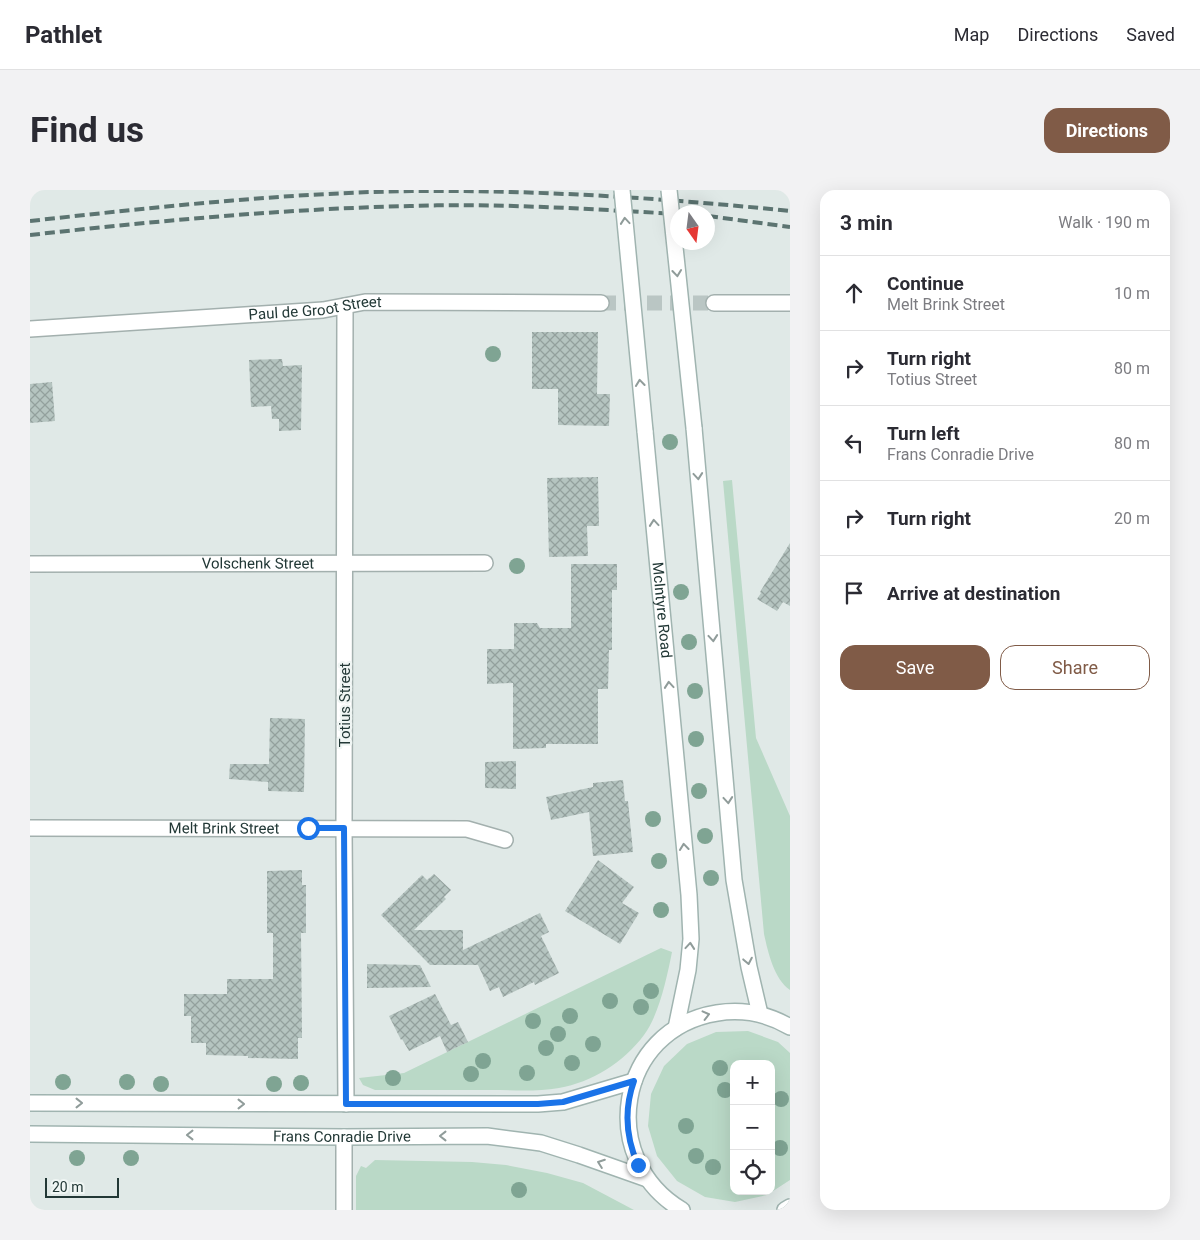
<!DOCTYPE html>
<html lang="en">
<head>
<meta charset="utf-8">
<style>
  :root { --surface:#fff; --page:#f2f2f3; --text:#2b2b33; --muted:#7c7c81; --line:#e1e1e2; --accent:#805b47 }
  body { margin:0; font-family:Roboto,sans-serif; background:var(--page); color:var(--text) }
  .controls { position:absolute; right:15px; bottom:15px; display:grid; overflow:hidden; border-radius:10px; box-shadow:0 5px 20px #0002 }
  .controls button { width:45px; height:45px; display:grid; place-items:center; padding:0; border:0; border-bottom:1px solid var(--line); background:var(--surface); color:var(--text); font:25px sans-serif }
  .compass { position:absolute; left:640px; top:15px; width:45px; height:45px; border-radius:50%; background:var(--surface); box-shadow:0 5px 20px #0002; rotate:166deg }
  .scale { position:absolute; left:15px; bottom:12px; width:74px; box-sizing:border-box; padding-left:5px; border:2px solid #223836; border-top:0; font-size:14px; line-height:18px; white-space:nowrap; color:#223836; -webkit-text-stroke:4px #f0f6f4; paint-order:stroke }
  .stop { position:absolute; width:15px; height:15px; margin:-11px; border:4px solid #1a73e8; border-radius:50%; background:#fff }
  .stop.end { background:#1a73e8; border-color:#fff; box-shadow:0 1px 5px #0008 }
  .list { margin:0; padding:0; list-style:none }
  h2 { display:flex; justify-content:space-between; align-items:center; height:65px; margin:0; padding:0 20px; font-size:21px }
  h2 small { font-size:16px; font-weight:400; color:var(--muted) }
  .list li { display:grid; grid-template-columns:32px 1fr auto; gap:15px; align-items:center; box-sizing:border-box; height:75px; padding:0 20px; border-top:1px solid var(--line) }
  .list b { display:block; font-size:19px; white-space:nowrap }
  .list p { margin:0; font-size:16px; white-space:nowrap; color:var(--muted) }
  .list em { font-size:16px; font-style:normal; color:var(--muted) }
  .actions { display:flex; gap:10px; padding:15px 20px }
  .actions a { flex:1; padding:11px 0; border:1px solid var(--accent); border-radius:15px; text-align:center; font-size:18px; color:var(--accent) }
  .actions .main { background:var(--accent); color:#fff }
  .icon { flex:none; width:28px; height:28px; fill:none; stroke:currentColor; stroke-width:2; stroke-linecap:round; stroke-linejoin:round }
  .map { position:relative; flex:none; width:760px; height:1020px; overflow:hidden; border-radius:15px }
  header { display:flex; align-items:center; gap:30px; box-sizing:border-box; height:70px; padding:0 25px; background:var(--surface); border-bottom:1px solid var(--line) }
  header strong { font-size:24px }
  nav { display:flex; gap:28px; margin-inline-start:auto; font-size:18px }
  .intro { display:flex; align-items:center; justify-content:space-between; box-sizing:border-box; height:120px; padding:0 30px }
  h1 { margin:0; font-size:35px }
  .button { padding:12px 22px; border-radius:15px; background:var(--accent); color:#fff; font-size:18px; font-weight:700 }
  main { display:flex; gap:30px; padding:0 30px }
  aside { flex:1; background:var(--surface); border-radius:15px; box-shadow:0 5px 20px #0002 }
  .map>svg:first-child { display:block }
  .green { fill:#bad9c7; fill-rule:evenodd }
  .building { fill:url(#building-cross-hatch) }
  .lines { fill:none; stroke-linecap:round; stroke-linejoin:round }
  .street-tunnel { stroke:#bac6c4; stroke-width:15; stroke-dasharray:15 8; stroke-linecap:butt }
  .street-casing { stroke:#a3b0ae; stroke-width:18 }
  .secondary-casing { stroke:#a0b4b0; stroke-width:18 }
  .street { stroke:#fff; stroke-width:15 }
  .secondary { stroke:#fff; stroke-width:15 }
  .rail { stroke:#5c7471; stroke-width:4; stroke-dasharray:10 5; stroke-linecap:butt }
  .secondary-bridge-casing { stroke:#a0b4b0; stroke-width:18; stroke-linecap:butt }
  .secondary-bridge { stroke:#fff; stroke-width:15 }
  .tree { fill:#7fa493 }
  .oneway { stroke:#909c9a }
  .route { stroke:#1a73e8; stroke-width:6 }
  .labels { text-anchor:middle; stroke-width:4.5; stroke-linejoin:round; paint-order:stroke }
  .street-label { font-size:15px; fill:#223836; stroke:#f0f6f4 }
</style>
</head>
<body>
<header>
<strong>Pathlet</strong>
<nav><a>Map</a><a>Directions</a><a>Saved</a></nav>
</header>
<div class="intro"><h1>Find us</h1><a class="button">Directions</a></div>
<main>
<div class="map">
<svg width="760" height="1020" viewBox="0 0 760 1020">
  <defs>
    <pattern id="building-cross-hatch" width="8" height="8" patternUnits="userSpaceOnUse" patternTransform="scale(1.25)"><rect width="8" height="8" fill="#b5c4c0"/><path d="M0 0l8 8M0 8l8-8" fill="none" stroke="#93a09d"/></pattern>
  </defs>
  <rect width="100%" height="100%" fill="#e0e9e7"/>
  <path class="green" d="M 702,290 L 726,548 L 760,626 L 760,800 C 744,789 738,762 734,744 L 693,291 Z
    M 631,758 L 642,762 C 637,787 629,825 614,845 C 593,873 562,892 529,898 C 506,902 482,900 460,900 C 422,900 384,900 345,900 L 333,895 L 329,888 L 374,883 Z
    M 718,841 L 748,852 L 760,863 L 760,990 L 737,1005 L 705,1012 L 675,1007 L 647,991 L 627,966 L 618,936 L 621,904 L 634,876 L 657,854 L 686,842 ZM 704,874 L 741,874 L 741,1001 L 704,1001 Z
    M 345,970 L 442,972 L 476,975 L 517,983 L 553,993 L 604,1020 L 326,1020 L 326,986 L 331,976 L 336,978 Z"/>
  <path class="building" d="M 502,142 L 568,142 L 567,204 L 580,204 L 579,236 L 528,235 L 528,199 L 502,199 Z
    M 252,169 L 253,176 L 272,175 L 271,240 L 249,241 L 249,229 L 242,229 L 241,216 L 221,217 L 219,170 Z
    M 22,192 L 25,231 L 0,233 L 0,194 Z
    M 568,287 L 569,336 L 557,336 L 558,366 L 519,367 L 517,288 Z
    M 760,353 L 760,416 L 753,412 L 747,421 L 727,409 L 731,403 L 730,402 Z
    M 541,374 L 587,374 L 587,400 L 582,400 L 582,460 L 579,460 L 578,499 L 568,499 L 568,554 L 516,554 L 516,558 L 483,559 L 483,493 L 457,494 L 457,459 L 484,459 L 484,433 L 507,433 L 510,438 L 541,438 Z
    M 240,528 L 275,529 L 274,602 L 238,601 L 238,592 L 199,589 L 200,574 L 239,574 Z
    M 486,571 L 486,599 L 455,598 L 455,572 Z
    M 593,590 L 595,611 L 598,611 L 603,662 L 563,666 L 559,622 L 521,630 L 516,607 L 563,597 L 563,593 Z
    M 568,670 L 604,697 L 592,713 L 609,723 L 590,754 L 535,721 Z
    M 272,680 L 272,695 L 276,695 L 276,743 L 271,743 L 272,848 L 268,848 L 268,869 L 218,868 L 218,866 L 176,865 L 176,853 L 161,853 L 161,826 L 154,826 L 154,804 L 197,804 L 197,789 L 243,789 L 243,743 L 237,743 L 237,681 Z
    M 404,684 L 421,700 L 414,707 L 416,709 L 384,740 L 433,740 L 433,760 L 510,723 L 519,742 L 511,746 L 529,783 L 505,795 L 504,792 L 473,807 L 469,797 L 460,801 L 448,775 L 400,775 L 351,725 L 392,685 L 397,690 Z
    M 337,774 L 390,775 L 401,797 L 337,798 Z
    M 405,804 L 421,835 L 428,832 L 438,852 L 417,862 L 410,846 L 379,861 L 372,849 L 371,850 L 359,826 Z"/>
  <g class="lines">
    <path class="street-tunnel" d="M 571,113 L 684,113"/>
    <defs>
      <g id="street">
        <path d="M 684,113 L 760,113"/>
        <path d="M 315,116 L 314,638 L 316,914"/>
        <path id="s1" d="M 0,139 L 293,120 L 335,112 L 571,113"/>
        <path id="s2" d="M 0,374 L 455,373"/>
        <path id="s3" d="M 0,638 L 437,639 L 475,650"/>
        <path d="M 314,947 L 314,1020"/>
      </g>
      <g id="secondary">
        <path d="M 664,238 L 704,690 L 719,777 L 730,824"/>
        <path id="s4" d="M 615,241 L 659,705 L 661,749 L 658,780 L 646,838"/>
        <path d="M 0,913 L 508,914 L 533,912 L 604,891"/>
        <path id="s5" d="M 0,944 L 314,947 L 457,946 L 511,953 L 549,965 L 617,989"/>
        <path d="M 652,1020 C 566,969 587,839 687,823 C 713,819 738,824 760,837"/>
        <path d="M 755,1020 L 760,1017"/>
      </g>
    </defs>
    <use href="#street" class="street-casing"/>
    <use href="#secondary" class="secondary-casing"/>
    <use href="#street" class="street"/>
    <use href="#secondary" class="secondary"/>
    <path class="rail" d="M 678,26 L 760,37
      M 0,31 C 127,17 254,3 382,1 C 508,0 634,8 760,21
      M 0,45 C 126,31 253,19 380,16 C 469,13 558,19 648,24"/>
    <defs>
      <path id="secondary-bridge" d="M 592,0 L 615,241
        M 639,0 L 664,238"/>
    </defs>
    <use href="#secondary-bridge" class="secondary-bridge-casing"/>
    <use href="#secondary-bridge" class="secondary-bridge"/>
  </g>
  <g class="tree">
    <circle cx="463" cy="164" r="8"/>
    <circle cx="640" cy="252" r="8"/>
    <circle cx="487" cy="376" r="8"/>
    <circle cx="651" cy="402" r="8"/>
    <circle cx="659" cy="452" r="8"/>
    <circle cx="665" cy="501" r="8"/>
    <circle cx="666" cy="549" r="8"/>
    <circle cx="669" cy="601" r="8"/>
    <circle cx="623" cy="629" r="8"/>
    <circle cx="675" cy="646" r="8"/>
    <circle cx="629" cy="671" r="8"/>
    <circle cx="681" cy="688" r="8"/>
    <circle cx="631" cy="720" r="8"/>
    <circle cx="621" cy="801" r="8"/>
    <circle cx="580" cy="811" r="8"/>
    <circle cx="611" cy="817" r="8"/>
    <circle cx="540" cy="826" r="8"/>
    <circle cx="503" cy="831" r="8"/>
    <circle cx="528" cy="844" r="8"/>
    <circle cx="563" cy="854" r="8"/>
    <circle cx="516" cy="858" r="8"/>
    <circle cx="453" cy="871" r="8"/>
    <circle cx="542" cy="873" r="8"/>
    <circle cx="690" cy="878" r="8"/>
    <circle cx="497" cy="883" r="8"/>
    <circle cx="441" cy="884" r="8"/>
    <circle cx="363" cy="888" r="8"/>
    <circle cx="33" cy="892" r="8"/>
    <circle cx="97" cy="892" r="8"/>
    <circle cx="271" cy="893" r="8"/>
    <circle cx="131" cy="894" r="8"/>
    <circle cx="244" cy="894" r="8"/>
    <circle cx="695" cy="900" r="8"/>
    <circle cx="751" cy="909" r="8"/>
    <circle cx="656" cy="936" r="8"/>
    <circle cx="750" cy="958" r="8"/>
    <circle cx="666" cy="966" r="8"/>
    <circle cx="47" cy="968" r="8"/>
    <circle cx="101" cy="968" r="8"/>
    <circle cx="683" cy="977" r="8"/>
    <circle cx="489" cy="1000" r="8"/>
  </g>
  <defs><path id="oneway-chevron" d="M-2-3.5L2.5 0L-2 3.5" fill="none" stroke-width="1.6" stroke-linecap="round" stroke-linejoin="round" transform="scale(1.25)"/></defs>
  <g class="oneway">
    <use href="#oneway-chevron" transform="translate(595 31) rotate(-95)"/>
    <use href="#oneway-chevron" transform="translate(647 83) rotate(84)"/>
    <use href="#oneway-chevron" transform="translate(610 193) rotate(-96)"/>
    <use href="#oneway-chevron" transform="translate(668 286) rotate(85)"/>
    <use href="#oneway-chevron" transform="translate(624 333) rotate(-95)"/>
    <use href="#oneway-chevron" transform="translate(683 448) rotate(85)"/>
    <use href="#oneway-chevron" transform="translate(639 495) rotate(-95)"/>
    <use href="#oneway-chevron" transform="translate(698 610) rotate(85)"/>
    <use href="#oneway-chevron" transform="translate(654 657) rotate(-96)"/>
    <use href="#oneway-chevron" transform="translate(660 756) rotate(-85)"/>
    <use href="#oneway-chevron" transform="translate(718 771) rotate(79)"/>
    <use href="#oneway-chevron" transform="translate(676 825) rotate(-14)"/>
    <use href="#oneway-chevron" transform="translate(49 913)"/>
    <use href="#oneway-chevron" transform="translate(211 914)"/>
    <use href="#oneway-chevron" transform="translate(160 945) rotate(-180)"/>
    <use href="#oneway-chevron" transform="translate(413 946) rotate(180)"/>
    <use href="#oneway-chevron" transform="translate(571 973) rotate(-160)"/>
  </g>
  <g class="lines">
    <path class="route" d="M 278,638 L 314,638 L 316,914 L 508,914 L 533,912 L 604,891 C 594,919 596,948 608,975"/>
  </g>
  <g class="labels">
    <g class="street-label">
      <text dy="5" stroke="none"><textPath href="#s1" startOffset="286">Paul de Groot Street</textPath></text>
      <text dy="5" stroke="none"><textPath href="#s2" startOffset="228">Volschenk Street</textPath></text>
      <text dy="5" stroke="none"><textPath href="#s4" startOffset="180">McIntyre Road</textPath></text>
      <text transform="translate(315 515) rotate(-90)" y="5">Totius Street</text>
      <text dy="5" stroke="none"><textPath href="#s3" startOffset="194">Melt Brink Street</textPath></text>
      <text dy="5" stroke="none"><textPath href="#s5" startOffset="312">Frans Conradie Drive</textPath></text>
    </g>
  </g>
</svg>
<div class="controls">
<button>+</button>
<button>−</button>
<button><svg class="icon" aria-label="locate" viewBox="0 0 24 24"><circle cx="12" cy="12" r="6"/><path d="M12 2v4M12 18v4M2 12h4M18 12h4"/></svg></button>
</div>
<svg class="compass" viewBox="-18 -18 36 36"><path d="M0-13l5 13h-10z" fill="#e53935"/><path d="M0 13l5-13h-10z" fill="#7c7c81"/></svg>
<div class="scale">20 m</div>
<div class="stop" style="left:278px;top:638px"></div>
<div class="stop end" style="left:608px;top:975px"></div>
</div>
<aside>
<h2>3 min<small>Walk · 190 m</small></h2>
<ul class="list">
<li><svg class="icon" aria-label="ahead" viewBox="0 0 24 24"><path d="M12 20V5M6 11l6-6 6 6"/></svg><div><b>Continue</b><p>Melt Brink Street</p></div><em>10 m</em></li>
<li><svg class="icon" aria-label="right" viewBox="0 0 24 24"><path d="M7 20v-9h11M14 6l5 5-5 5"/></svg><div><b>Turn right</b><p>Totius Street</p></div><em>80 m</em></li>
<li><svg class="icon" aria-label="left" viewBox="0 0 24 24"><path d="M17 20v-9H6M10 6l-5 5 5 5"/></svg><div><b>Turn left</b><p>Frans Conradie Drive</p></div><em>80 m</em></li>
<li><svg class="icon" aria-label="right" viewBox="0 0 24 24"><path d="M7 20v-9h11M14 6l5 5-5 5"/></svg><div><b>Turn right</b></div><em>20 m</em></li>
<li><svg class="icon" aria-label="arrive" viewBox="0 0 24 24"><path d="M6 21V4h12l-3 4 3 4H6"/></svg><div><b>Arrive at destination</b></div></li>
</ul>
<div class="actions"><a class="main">Save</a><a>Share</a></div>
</aside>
</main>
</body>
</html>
